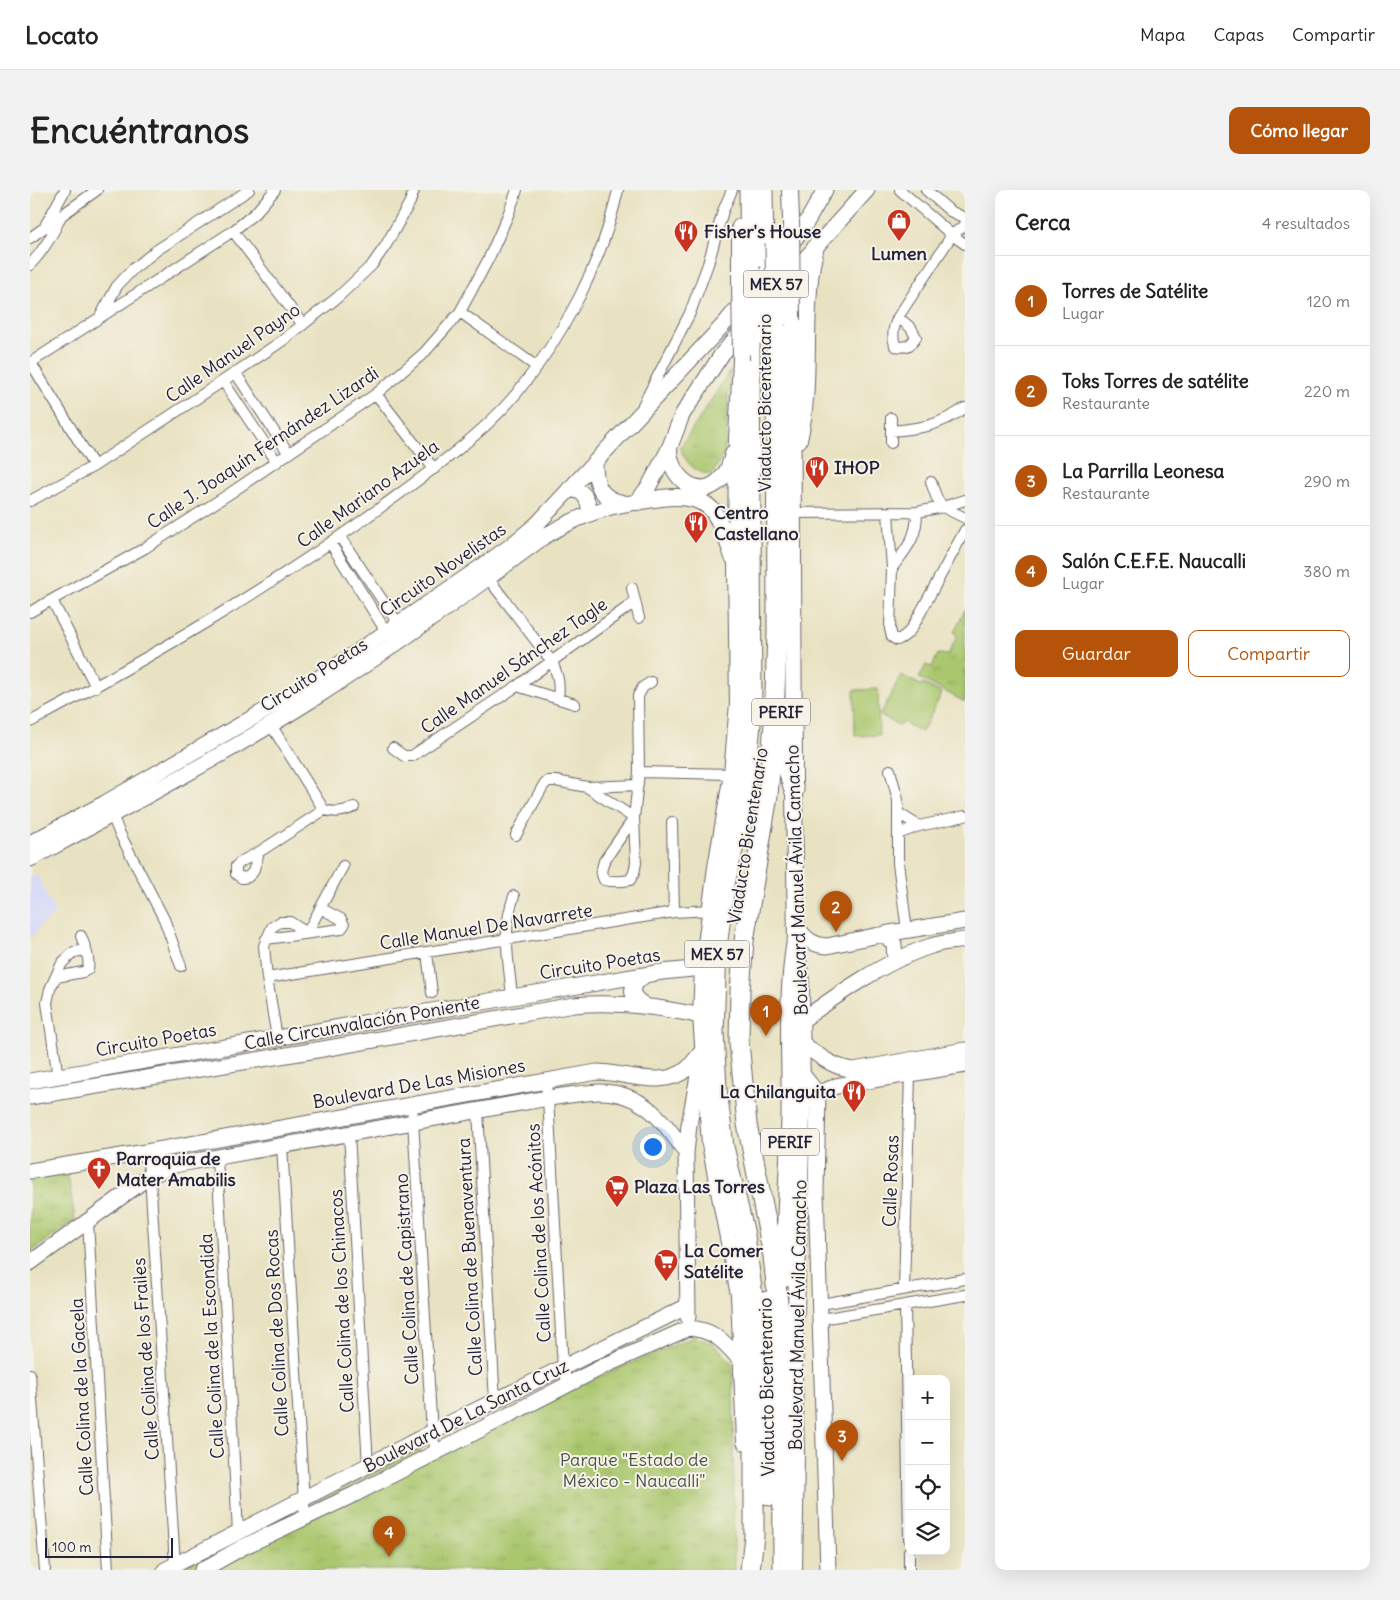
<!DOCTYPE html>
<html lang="es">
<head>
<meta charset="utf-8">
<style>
  :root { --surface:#fff; --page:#f2f2f2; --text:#222; --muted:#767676; --line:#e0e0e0; --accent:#b45309 }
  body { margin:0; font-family:Delius,sans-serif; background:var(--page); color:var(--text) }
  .controls { position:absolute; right:15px; bottom:15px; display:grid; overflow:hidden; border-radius:10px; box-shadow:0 5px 20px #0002 }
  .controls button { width:45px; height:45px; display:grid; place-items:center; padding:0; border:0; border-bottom:1px solid var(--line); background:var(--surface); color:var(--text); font:25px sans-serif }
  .scale { position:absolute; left:15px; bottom:12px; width:128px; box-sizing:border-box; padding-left:5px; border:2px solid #22223b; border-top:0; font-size:14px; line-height:18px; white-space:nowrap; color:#22223b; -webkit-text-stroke:4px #f7f3e8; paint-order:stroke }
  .you { position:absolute; left:622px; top:956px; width:18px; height:18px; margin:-12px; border:4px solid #fff; border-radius:50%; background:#1a73e8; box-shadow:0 0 0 8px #1a73e833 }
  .badge { display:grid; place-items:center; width:32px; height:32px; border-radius:50%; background:var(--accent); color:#fff; font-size:16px; font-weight:700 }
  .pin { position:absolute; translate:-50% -41px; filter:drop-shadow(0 1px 2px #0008) }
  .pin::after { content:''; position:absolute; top:26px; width:18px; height:15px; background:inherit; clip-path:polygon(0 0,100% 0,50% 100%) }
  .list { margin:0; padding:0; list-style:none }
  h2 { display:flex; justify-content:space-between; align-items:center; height:65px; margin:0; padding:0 20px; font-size:21px }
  h2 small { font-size:16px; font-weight:400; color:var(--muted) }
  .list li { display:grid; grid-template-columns:32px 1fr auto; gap:15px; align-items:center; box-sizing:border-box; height:90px; padding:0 20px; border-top:1px solid var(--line) }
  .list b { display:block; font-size:19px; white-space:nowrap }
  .list p { margin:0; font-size:16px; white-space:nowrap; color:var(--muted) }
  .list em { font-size:16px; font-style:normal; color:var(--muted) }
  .actions { display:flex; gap:10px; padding:15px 20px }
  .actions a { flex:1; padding:11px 0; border:1px solid var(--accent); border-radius:10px; text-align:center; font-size:18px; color:var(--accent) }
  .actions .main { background:var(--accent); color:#fff }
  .icon { flex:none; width:28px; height:28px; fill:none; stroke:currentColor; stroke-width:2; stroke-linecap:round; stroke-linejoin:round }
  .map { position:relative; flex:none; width:935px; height:1380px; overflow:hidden; border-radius:10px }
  header { display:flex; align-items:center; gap:30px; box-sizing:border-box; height:70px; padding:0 25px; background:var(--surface); border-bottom:1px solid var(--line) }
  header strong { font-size:24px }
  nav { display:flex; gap:28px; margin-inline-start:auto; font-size:18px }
  .intro { display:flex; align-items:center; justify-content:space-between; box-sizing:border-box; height:120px; padding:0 30px }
  h1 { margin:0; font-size:35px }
  .button { padding:12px 22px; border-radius:10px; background:var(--accent); color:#fff; font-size:18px; font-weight:700 }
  main { display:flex; gap:30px; padding:0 30px }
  aside { flex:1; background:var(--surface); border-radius:10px; box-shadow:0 5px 20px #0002 }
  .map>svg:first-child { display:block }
  .built { fill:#d6d8f9 }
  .green { fill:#aac76e; stroke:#667454 }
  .park { fill:url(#park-tufts); stroke:#667454 }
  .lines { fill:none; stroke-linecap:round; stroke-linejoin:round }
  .street-casing { stroke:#68656a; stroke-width:12 }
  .secondary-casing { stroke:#68656a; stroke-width:17 }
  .primary-casing { stroke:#68656a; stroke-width:18 }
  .highway-casing { stroke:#68656a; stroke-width:21 }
  .street { stroke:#fff; stroke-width:10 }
  .secondary { stroke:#fff; stroke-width:15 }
  .primary { stroke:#fff; stroke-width:16 }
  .highway { stroke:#fff; stroke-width:19 }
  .primary-bridge-casing { stroke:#68656a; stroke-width:18; stroke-linecap:butt }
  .highway-bridge-casing { stroke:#68656a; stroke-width:21; stroke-linecap:butt }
  .primary-bridge { stroke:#fff; stroke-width:16 }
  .highway-bridge { stroke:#fff; stroke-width:19 }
  .labels { text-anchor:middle; stroke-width:4; stroke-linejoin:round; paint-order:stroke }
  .shield { fill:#f7f3e8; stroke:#62616f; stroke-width:1 }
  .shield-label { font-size:16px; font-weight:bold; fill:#22223b }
  .poi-label { font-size:18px; font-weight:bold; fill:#22223b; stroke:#f7f3e8; text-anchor:start }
  .street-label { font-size:18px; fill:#22223b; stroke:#f7f3e8 }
  .park-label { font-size:18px; fill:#4b544a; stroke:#f7f3e8 }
</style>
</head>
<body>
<header>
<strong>Locato</strong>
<nav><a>Mapa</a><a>Capas</a><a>Compartir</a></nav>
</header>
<div class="intro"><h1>Encuéntranos</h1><a class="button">Cómo llegar</a></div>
<main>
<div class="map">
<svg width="935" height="1380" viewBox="0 0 935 1380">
  <defs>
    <pattern id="park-tufts" width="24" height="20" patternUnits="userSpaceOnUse" patternTransform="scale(1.25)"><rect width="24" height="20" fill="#aac76e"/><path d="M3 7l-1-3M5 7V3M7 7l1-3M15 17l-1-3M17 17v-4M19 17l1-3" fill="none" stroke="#92ab60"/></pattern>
  </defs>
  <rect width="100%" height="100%" fill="#f7f3e8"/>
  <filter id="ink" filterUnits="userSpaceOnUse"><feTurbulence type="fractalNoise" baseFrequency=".02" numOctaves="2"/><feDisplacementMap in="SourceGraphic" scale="10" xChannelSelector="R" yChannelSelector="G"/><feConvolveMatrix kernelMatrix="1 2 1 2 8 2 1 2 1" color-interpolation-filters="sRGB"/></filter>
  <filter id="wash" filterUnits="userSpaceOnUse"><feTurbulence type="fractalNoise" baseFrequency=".0096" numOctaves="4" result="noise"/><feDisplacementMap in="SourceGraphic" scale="20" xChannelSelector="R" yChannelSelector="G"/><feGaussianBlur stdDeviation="1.12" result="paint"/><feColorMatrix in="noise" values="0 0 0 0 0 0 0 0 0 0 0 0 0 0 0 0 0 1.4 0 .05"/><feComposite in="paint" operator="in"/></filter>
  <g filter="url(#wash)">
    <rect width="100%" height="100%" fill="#e9e2c2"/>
    <path class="built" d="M 7,684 L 25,724 L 12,734 L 3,746 L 0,743 L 0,688 Z"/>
    <path class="green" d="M 871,485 L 891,495 L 892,493 L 912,503 L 892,542 L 872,532 L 870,536 L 850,525 Z
      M 848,499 L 849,545 L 825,546 L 824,500 Z
      M 388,1260 L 390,1260 L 392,1263 L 279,1321 L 277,1316 L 281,1314 Z
      M 266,1322 L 268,1324 L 266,1327 L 160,1380 L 146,1380 Z"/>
    <path class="park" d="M 700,181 L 695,261 L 682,285 C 665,283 656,273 650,258 Z
      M 935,420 L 935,512 L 889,488 L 896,475 L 902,477 L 908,464 L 918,465 L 927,446 L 924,442 Z
      M 37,979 L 45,1030 L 0,1063 L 0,986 Z
      M 664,1147 C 686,1153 689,1158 703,1175 L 704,1380 L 177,1380 L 549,1195 Z"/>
  </g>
  <g filter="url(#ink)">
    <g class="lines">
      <defs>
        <path id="street" d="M 870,0 L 922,45 L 935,54
          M 896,0 L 920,21 L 935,28
          M 16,34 L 35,0
          M 203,41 L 273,135
          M 0,48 L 67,0
          M 0,75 C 14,60 23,45 31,26
          M 430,122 L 507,177
          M 70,127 L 87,96 L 103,79 L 127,60 L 219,0
          M 868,127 L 881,138 L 886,147 C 881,156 876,158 865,156 C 862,145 863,138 868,127 L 922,45 L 935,35
          M 0,173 L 203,41 L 225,23 L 245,0
          M 1,173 L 64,276
          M 205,182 L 259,264
          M 193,191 L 247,272
          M 346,204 L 404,279
          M 613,215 L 660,123 L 678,74 L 693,21 L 702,0
          M 861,241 C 893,238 908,236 935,218
          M 861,253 L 861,228
          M 901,292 L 907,309 L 913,317 L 935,310
          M 0,311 L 64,276 L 193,191 L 252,151 L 308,107 L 342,75 L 356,55 L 380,12 L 384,0
          M 762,323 L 887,322 L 913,317 L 935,328
          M 858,323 L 862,378 L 860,439 L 862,447 L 867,450 C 877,446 881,440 886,431 L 935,340
          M 310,347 L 369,435
          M 301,354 L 357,443
          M 862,378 C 877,358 887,348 887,322
          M 458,388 L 522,472 C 528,485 530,494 528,508
          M 602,398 L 609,428
          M 22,410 L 66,497
          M 0,422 L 115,358 L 199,304 L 346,204 L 394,163 L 430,122 L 459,68 L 478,25 L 487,0
          M 487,496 L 545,514
          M 0,532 C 123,466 241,397 354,315 C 398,283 451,246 486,204 C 534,145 572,74 588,0
          M 241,535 L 294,620 C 306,623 313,622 324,617
          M 363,558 L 374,566 L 382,566 L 487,496 L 605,412
          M 860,580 L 868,610 L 868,673 L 877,740
          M 609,582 L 702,584
          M 557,597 L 608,595
          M 868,623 L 889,636
          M 82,625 L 89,642 L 134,729 L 151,776
          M 604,628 L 574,671 L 571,682 L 574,690 C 583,692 590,692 600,690 L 604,683 L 606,673 L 604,628 L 609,582 L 608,506 L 613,497 L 621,492
          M 642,632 L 644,722
          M 868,644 L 889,636 L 935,626
          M 486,645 L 513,596 L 518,591 L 526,591 L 557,597 L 604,628
          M 229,662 L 223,682 L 218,687 L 212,688 L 206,684 L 206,676 L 212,671 L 229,662 L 294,620
          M 236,749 L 311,739 L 314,735 L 311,729 L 290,718
          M 397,763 L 402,803
          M 26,787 L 53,782 L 58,779 C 60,768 55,757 51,746
          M 237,788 L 644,722 L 681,720
          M 482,807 C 479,771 471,742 484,706
          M 247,848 L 237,788 L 234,756 L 242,737 L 250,732 L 260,732 L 277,743 L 313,676
          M 28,887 L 17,813 L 20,799 L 32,773 L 44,762 L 56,760
          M 515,890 L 518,908 L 533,1178 L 538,1194
          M 382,914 L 402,1243 L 406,1262
          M 448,921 L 465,1211
          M 319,944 L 338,1276
          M 252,956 L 275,1328
          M 116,962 L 120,986 L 145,1374
          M 187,968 L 208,1342
          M 58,1032 L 78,1380
          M 874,1099 L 880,884
          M 791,1114 L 935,1089
          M 875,1115 L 879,1349
          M 791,1129 L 935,1105
          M 0,1184 L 15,1380
          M 879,1361 L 879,1380"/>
        <path id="secondary" d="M 756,90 L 837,0
          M 565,273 C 565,294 570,309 594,313
          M 539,299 C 555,300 558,309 560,323
          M 0,653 L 75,613 L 276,497 L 451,377 L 478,358 L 507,334 L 696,132 L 772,40 L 795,0
          M 0,669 C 95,618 191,567 283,509 C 363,458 439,402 515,346 C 543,329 574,316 607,312 L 619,296 L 639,259 L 652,225 L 692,164 L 715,137
          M 766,734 C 773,747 781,755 797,756 L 854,744 L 935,731
          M 854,744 L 864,754 L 865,771
          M 615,785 C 597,799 599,805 617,817
          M 771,831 C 810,803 855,771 901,756 C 911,752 924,752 935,750
          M 772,853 C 788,865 803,878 824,880 L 935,860
          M 772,884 L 788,904 L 786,1002 L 798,1380
          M 0,891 L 482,807 L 632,782 L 673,778
          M 0,907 L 287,860 L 544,815 C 587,811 630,817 671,826
          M 781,911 L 788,904 L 806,896 L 935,875
          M 0,981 L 116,962 L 567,882 C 595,882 634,900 658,878 C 663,873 668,866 673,860
          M 0,1073 L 120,986 L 144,975 L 518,908 C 534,906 551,903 568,902 C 611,901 634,930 656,963
          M 658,1127 L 656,963 L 659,935 L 671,869
          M 135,1380 L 426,1230 L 656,1117
          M 172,1380 L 213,1357 L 325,1304 L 574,1176 L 659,1138 C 686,1140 696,1154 713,1173"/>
        <path id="primary" d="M 760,0 L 761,30
          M 710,87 L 710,37
          M 762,130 L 764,600 L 766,754 L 771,792 L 772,922 L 764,1186 L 766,1265 L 764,1380
          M 711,170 L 707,248 L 706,374 L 708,513 L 702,584 L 686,677 L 673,778 L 671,826 L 680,954 L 709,1105 L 715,1252
          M 769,250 C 781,197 774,142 780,89 C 781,77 784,66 786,55
          M 639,259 C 639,286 668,313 691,289 C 698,282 701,273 703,264
          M 607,312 C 629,308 660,301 679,317 C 690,326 698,353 703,367"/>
        <path id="highway" d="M 719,0 L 720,80
          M 733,0 L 734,68
          M 746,136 L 747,442 L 744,533 L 738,605 L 714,751 L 710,801 L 709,852 L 717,934 L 743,1066 L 752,1151 L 753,1380
          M 720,155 L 722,523 L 713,617 L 695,694 L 687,758 L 684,842 L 687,899 L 694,957 L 715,1045 L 724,1115 L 724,1346 L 720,1380
          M 752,543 L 753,563 L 764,600
          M 756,1087 C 755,1033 760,980 761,926 C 762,869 757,811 766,754
          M 737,1111 L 740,1306"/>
      </defs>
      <use href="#street" class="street-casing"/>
      <use href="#secondary" class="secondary-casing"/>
      <use href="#primary" class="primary-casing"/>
      <use href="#highway" class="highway-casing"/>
      <use href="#street" class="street"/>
      <use href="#secondary" class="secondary"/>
      <use href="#primary" class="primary"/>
      <use href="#highway" class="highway"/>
      <defs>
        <path id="primary-bridge" d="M 761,30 L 762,130
          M 710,87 L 711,170"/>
        <path id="highway-bridge" d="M 745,53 L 746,136
          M 734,145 L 734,114
          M 720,155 L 720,80"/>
      </defs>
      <use href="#primary-bridge" class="primary-bridge-casing"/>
      <use href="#highway-bridge" class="highway-bridge-casing"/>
      <use href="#primary-bridge" class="primary-bridge"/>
      <use href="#highway-bridge" class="highway-bridge"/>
    </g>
  </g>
  <defs>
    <symbol id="shop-pin" viewBox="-11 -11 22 30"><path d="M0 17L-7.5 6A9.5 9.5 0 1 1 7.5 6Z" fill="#c8321e" stroke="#f7f3e8"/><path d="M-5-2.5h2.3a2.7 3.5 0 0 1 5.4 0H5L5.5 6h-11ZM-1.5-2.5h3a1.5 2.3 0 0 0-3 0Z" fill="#fff"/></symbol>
    <symbol id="restaurant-pin" viewBox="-11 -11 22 30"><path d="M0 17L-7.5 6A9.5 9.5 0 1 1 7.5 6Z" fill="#c8321e" stroke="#f7f3e8"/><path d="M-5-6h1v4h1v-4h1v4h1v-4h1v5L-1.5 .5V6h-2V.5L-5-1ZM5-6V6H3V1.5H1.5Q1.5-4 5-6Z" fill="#fff"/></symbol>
    <symbol id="church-pin" viewBox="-11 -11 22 30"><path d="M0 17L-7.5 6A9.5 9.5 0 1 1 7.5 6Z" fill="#c8321e" stroke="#f7f3e8"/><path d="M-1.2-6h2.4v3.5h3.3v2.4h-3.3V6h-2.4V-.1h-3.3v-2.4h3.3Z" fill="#fff"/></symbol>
    <symbol id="supermarket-pin" viewBox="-11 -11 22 30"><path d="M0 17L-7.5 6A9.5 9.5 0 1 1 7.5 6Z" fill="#c8321e" stroke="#f7f3e8"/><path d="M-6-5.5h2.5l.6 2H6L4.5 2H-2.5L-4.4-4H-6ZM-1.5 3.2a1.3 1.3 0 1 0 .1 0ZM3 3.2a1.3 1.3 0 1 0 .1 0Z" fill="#fff"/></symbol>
  </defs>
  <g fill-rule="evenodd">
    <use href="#shop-pin" x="855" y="17" width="28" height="38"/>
    <use href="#restaurant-pin" x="642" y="28" width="28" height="38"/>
    <use href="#restaurant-pin" x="773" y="264" width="28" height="38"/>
    <use href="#restaurant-pin" x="652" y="319" width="28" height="38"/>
    <use href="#restaurant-pin" x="810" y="888" width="28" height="38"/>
    <use href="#church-pin" x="55" y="965" width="28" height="38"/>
    <use href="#supermarket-pin" x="573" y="983" width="28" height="38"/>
    <use href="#supermarket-pin" x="622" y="1057" width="28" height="38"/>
  </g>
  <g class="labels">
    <g class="shield">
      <rect x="713.5" y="80.5" width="65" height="27" rx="4"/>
      <rect x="722" y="508.5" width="58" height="27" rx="4"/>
      <rect x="654.5" y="750.5" width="65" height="27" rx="4"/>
      <rect x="731" y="938.5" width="58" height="27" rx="4"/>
    </g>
    <g class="shield-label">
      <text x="746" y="100">MEX 57</text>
      <text x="751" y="528">PERIF</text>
      <text x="687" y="770">MEX 57</text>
      <text x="760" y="958">PERIF</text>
    </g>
    <g class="poi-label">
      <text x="674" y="48">Fisher's House</text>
      <text x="869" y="70" text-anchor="middle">Lumen</text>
      <text x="804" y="284">IHOP</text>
      <text x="684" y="329">Centro<tspan x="684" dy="21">Castellano</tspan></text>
      <text x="806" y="908" text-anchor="end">La Chilanguita</text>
      <text x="86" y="975">Parroquia de<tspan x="86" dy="21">Mater Amabilis</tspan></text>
      <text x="604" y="1003">Plaza Las Torres</text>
      <text x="654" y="1067">La Comer<tspan x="654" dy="21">Satélite</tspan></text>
    </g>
    <g class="street-label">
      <text transform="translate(203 163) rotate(-35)" y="6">Calle Manuel Payno</text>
      <text transform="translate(735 213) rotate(-90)" y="6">Viaducto Bicentenario</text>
      <text transform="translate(233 258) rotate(-34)" y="6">Calle J. Joaquín Fernández Lizardi</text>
      <text transform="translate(338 304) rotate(-36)" y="6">Calle Mariano Azuela</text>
      <text transform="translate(413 380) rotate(-35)" y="6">Circuito Novelistas</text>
      <text transform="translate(484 476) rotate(-35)" y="6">Calle Manuel Sánchez Tagle</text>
      <text transform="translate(284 485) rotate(-32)" y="6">Circuito Poetas</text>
      <text transform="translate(718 646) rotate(-81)" y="6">Viaducto Bicentenario</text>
      <text transform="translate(767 690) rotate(-92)" y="6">Boulevard Manuel Ávila Camacho</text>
      <text transform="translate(456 737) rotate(-9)" y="6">Calle Manuel De Navarrete</text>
      <text transform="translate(570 774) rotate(-9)" y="6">Circuito Poetas</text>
      <text transform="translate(332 833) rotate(-10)" y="6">Calle Circunvalación Poniente</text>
      <text transform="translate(126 850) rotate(-10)" y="6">Circuito Poetas</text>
      <text transform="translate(389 894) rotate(-10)" y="6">Boulevard De Las Misiones</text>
      <text transform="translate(861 991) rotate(-88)" y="6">Calle Rosas</text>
      <text transform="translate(509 1043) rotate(-93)" y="6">Calle Colina de los Acónitos</text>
      <text transform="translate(440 1067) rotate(-93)" y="6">Calle Colina de Buenaventura</text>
      <text transform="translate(377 1089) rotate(-93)" y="6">Calle Colina de Capistrano</text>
      <text transform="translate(312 1111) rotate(-93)" y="6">Calle Colina de los Chinacos</text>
      <text transform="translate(768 1125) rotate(-89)" y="6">Boulevard Manuel Ávila Camacho</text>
      <text transform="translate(247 1143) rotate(-93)" y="6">Calle Colina de Dos Rocas</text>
      <text transform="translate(182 1156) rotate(-93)" y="6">Calle Colina de la Escondida</text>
      <text transform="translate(116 1169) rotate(-94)" y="6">Calle Colina de los Frailes</text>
      <text transform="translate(737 1197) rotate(-91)" y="6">Viaducto Bicentenario</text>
      <text transform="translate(52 1207) rotate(-93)" y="6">Calle Colina de la Gacela</text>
      <text transform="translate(436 1226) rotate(-27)" y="6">Boulevard De La Santa Cruz</text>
    </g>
    <g class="park-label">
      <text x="604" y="1276">Parque "Estado de<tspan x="604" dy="21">México - Naucalli"</tspan></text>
    </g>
  </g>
</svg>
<div class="controls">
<button>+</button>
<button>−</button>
<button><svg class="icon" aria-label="locate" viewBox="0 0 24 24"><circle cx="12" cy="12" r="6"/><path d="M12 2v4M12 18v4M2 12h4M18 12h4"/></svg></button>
<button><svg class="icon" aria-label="layers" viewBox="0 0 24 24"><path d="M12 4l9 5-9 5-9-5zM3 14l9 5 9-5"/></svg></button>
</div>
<div class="scale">100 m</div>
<div class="you"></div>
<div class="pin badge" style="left:736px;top:846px">1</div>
<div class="pin badge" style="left:806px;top:742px">2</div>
<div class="pin badge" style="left:812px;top:1271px">3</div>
<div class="pin badge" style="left:359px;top:1367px">4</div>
</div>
<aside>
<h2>Cerca<small>4 resultados</small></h2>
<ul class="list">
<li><span class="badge">1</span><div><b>Torres de Satélite</b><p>Lugar</p></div><em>120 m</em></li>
<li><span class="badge">2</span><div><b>Toks Torres de satélite</b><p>Restaurante</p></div><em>220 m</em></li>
<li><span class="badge">3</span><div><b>La Parrilla Leonesa</b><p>Restaurante</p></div><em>290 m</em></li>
<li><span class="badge">4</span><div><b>Salón C.E.F.E. Naucalli</b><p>Lugar</p></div><em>380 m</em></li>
</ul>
<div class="actions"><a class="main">Guardar</a><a>Compartir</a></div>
</aside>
</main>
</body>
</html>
